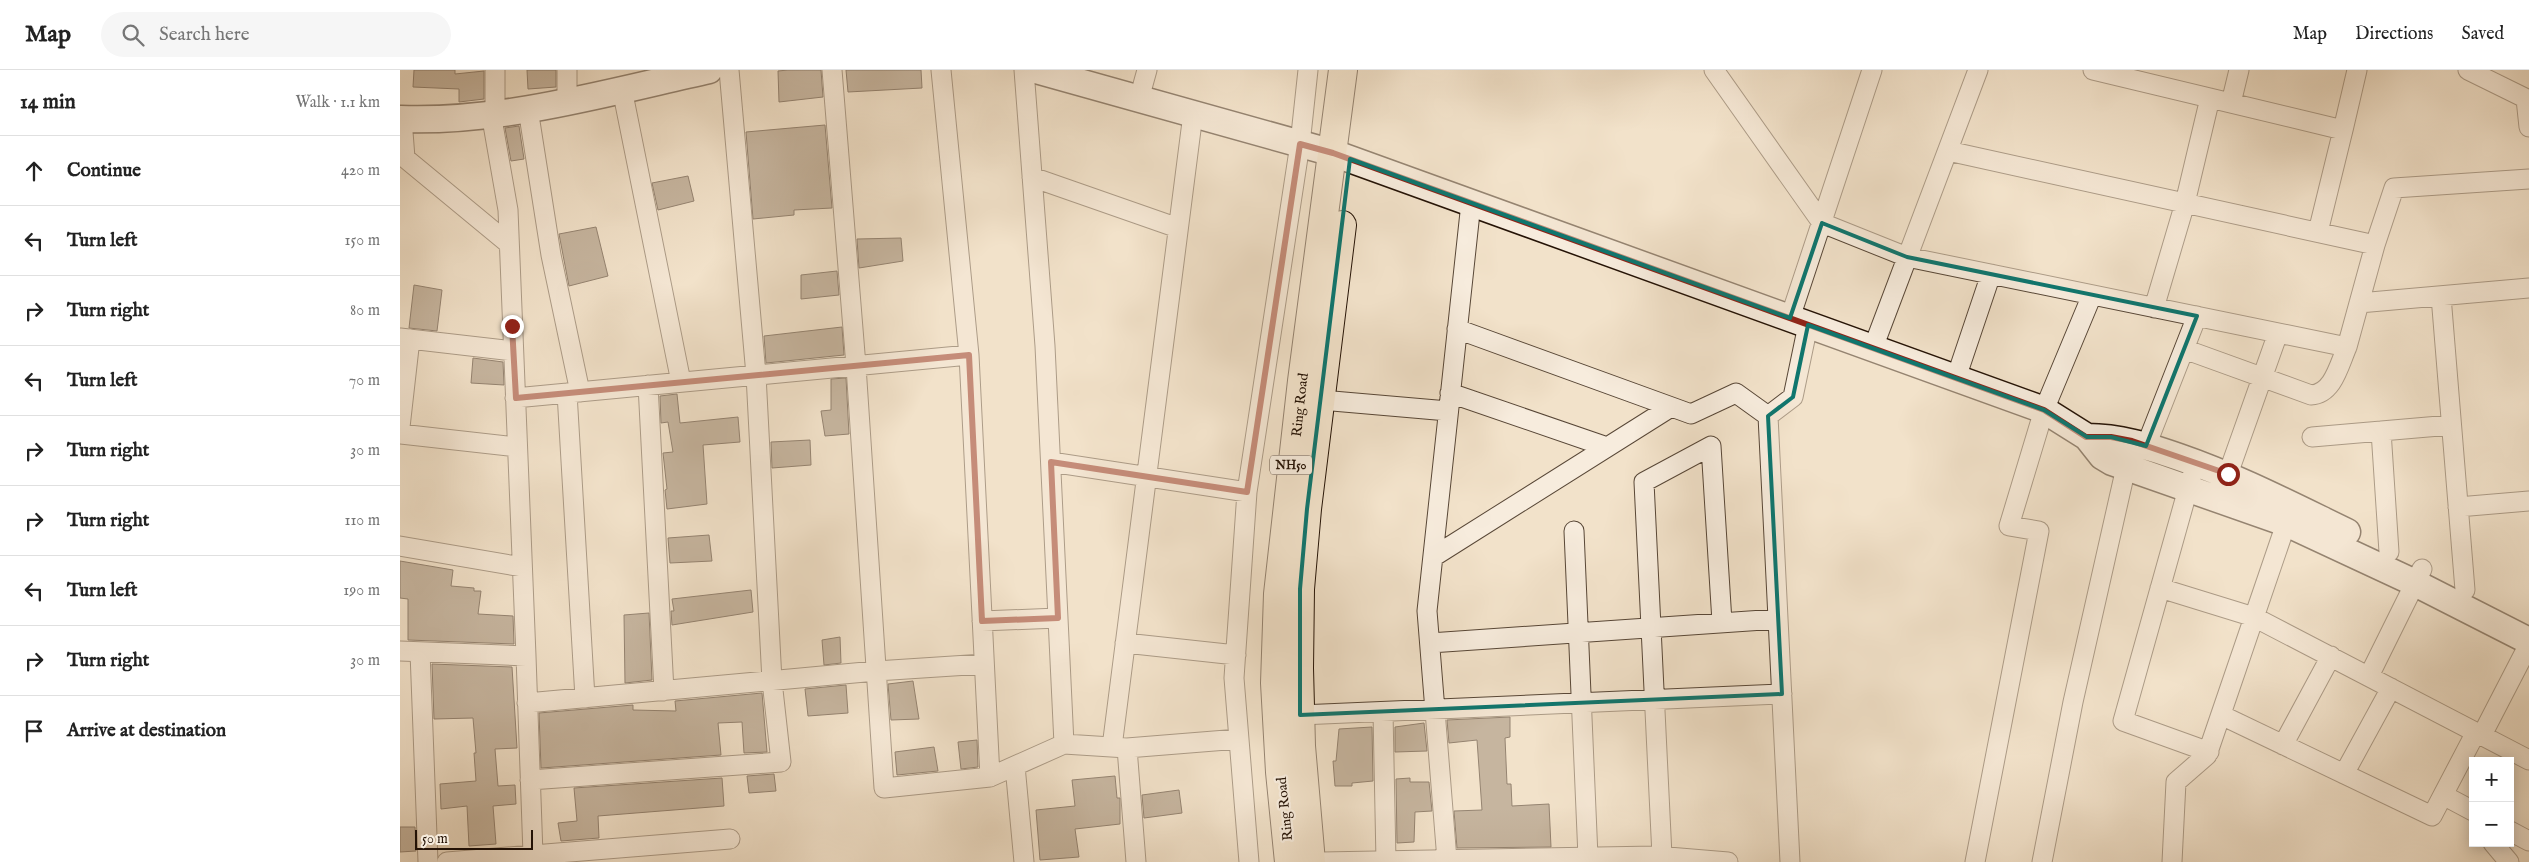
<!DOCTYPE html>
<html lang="en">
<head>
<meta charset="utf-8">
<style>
  :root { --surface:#fff; --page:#f6f6f6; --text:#222; --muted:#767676; --line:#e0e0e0 }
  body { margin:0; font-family:"IM FELL English",serif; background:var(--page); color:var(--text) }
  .controls { position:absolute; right:15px; bottom:15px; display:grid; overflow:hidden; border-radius:0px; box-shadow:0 2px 12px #0003 }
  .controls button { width:45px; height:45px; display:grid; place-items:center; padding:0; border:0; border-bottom:1px solid var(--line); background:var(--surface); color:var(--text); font:25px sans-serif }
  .scale { position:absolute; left:15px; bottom:12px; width:118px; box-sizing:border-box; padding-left:5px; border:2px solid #251306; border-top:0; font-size:14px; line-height:18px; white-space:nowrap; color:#251306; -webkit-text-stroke:4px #f7ecdd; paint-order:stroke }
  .stop { position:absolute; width:15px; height:15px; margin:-11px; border:4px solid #8f2418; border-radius:50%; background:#fff }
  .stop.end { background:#8f2418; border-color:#fff; box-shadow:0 1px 5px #0008 }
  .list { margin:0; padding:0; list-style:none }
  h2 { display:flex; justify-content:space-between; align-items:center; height:65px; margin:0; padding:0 20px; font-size:21px }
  h2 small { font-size:16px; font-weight:400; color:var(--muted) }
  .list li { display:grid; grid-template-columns:32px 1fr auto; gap:15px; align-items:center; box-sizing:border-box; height:70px; padding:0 20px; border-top:1px solid var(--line) }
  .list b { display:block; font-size:19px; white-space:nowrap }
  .list em { font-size:16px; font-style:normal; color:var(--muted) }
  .icon { flex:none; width:28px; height:28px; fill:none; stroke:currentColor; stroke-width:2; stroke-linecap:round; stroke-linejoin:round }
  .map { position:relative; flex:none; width:2129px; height:792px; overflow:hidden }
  header { display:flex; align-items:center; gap:30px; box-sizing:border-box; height:70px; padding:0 25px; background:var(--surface); border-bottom:1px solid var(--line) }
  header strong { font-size:24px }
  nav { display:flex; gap:28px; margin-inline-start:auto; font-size:18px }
  .search { width:350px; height:45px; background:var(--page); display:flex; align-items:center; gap:12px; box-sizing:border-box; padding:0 18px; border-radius:28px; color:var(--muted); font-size:19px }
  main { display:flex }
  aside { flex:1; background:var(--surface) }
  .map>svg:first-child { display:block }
  .building { fill:#907f6c; stroke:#251306 }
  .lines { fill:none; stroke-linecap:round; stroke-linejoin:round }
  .street-casing { stroke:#584737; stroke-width:21 }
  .secondary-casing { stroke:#251306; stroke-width:29 }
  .highway-casing { stroke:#251306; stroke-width:30 }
  .street { stroke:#f7ecdd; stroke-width:19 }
  .secondary { stroke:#f7ecdd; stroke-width:26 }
  .highway { stroke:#f2e2ca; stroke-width:28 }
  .route { stroke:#8f2418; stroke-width:6 }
  .marked { fill:none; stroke:#0f766e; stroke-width:4; stroke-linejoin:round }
  .labels { text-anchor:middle; stroke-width:4.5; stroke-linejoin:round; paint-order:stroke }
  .shield { fill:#f7ecdd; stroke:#645446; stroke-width:1 }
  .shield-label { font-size:12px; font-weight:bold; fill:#251306 }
  .street-label { font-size:14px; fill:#251306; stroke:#f7ecdd }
</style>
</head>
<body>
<header>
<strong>Map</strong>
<div class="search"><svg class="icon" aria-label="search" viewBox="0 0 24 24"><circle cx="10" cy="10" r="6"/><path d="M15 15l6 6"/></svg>Search here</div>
<nav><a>Map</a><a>Directions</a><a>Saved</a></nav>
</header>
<main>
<aside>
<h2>14 min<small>Walk · 1.1 km</small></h2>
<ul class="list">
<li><svg class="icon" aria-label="ahead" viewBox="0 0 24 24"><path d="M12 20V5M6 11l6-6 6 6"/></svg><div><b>Continue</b></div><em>420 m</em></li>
<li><svg class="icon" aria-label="left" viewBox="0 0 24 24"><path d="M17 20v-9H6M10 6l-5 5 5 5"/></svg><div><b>Turn left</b></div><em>150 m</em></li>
<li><svg class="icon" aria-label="right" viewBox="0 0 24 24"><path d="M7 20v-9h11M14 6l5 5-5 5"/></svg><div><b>Turn right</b></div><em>80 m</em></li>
<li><svg class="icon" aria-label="left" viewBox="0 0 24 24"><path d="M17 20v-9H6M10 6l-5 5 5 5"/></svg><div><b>Turn left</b></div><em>70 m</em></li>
<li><svg class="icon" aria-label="right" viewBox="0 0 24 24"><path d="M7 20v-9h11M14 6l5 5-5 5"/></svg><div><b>Turn right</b></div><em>30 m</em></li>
<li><svg class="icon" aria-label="right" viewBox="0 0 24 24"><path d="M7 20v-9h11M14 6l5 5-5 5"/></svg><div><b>Turn right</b></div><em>110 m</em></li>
<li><svg class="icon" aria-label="left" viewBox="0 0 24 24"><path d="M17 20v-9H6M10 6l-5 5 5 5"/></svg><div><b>Turn left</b></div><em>190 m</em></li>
<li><svg class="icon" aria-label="right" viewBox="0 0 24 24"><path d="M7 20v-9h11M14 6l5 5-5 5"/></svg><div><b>Turn right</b></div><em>30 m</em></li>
<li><svg class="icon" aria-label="arrive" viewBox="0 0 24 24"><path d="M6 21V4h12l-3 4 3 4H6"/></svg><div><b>Arrive at destination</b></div></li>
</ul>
</aside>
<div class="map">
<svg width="2129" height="792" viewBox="0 0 2129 792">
  <rect width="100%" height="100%" fill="#f2e2ca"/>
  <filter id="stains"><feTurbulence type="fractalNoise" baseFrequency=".004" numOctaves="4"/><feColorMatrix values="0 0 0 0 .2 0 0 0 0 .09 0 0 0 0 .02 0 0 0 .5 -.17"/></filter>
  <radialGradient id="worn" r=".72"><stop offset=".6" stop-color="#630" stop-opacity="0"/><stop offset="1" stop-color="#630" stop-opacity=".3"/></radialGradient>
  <path class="building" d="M 14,0 L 55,0 L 55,4 L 84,1 L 84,29 L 59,32 L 59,19 L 13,17 Z
    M 127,0 L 156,0 L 156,17 L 128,19 Z
    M 388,0 L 421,0 L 423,27 L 379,32 L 378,1 Z
    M 446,0 L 521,0 L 522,18 L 448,22 Z
    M 425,55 L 432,138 L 394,140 L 394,145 L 353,149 L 346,62 Z
    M 119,56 L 124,89 L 111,91 L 105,58 Z
    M 288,106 L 294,131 L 258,140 L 252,113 Z
    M 196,157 L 208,206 L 169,216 L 159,164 Z
    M 501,168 L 503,191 L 459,198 L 457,169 Z
    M 437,201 L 439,225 L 401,229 L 401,205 Z
    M 14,215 L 42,220 L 37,261 L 9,258 Z
    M 442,257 L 444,285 L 366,293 L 364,266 Z
    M 73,288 L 103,292 L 104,315 L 71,313 Z
    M 446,308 L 449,364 L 425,366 L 421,341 L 431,340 L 431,309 Z
    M 277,324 L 280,353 L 338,347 L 340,372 L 303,375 L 307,434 L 267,439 L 265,420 L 267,419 L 263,383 L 273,382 L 268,352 L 261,353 L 260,326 Z
    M 410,370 L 411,395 L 372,398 L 371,372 Z
    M 309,465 L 312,491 L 270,493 L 268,468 Z
    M 0,491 L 53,500 L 51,516 L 74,518 L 74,521 L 81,521 L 78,544 L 113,546 L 114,574 L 8,570 L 8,529 L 0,528 Z
    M 351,520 L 353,542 L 272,555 L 271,541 L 274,541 L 272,529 Z
    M 249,543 L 252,610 L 225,613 L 224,545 Z
    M 440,567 L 441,593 L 424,595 L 422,570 Z
    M 32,594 L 112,597 L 117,678 L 95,679 L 98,716 L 115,715 L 116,734 L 93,736 L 96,774 L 69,776 L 67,736 L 41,739 L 40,714 L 76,711 L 74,683 L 76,683 L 73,648 L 34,649 Z
    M 513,611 L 519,649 L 491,650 L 488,614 Z
    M 446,615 L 448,643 L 408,646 L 405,619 Z
    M 362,623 L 367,682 L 344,683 L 342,652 L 318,653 L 321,685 L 141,698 L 139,643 L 233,635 L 233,640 L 276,641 L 275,631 Z
    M 1110,647 L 1110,667 L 1105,668 L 1107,714 L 1111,714 L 1112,736 L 1149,734 L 1151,777 L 1057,778 L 1054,741 L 1082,740 L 1077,670 L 1049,673 L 1047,650 Z
    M 1024,653 L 1027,681 L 995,682 L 995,657 Z
    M 972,657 L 973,711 L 952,713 L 952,716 L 935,716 L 933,691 L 936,691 L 939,659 Z
    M 577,670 L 578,697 L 561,699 L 558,672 Z
    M 534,677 L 538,701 L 497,705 L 495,682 Z
    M 374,704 L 376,721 L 349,723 L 347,706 Z
    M 715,706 L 717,728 L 720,728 L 720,754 L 675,759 L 679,787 L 640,790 L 636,740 L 675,736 L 672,710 Z
    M 322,708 L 324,736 L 198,746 L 199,768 L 161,771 L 158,753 L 177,751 L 174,718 Z
    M 1010,708 L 1010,712 L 1029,712 L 1032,741 L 1015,742 L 1014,772 L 997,773 L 996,709 Z
    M 779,720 L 782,743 L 744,748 L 742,725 Z
    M 0,757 L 15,757 L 16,781 L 0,782 Z"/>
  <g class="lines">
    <defs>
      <path id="street" d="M 95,0 L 95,43
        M 167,0 L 167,31
        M 541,0 L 569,285
        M 624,0 L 645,276 L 664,674
        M 1314,0 L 1422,153 L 1507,187 L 1947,277 L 1975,175
        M 1693,0 L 1943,60 L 1957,0
        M 2068,0 L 2129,30
        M 222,19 L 281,312
        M 739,29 L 747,0
        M 2126,29 L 2129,57
        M 1831,33 L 1839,0
        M 128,39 L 151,185 L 180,322
        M 2,49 L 5,88 L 109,174
        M 1548,81 L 1975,175 L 1994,118 L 2129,109
        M 632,107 L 778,158
        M 1918,162 L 1943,60
        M 2041,226 L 2065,520
        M 1959,233 L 2129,218
        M 1754,238 L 1785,133 L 1810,28
        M 1390,248 L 1472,0
        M 1057,259 L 1291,344 L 1336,323 L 1368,346
        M 0,268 L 113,281
        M 1473,278 L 1578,0
        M 1784,279 L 1911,325 C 1933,324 1939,295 1947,277
        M 1556,308 L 1591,204
        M 248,315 L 264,621
        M 167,323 L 185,628
        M 1050,323 L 1207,377
        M 115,328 C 267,314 418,299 569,285 L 590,707 L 484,718 L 456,296 L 432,0
        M 921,330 L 1048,341
        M 0,357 L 10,269
        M 1981,361 L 1989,482
        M 0,364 L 117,377
        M 1912,367 L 2051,355
        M 1746,376 L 1797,246
        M 651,392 L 847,422
        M 1828,404 L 1878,263
        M 1791,408 L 1723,651 L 1809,682
        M 2058,437 L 2129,431
        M 1174,461 L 1188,787
        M 0,476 L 122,497
        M 1033,487 L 1271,337
        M 1760,518 L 1854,547 L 2129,690
        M 582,551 L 658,548
        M 725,573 L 836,585
        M 1030,573 L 1378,549
        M 0,581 L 126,586 L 108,140 L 91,43
        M 20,582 L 28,792
        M 126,586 L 133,785
        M 1969,606 L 2022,499
        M 127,633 L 476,601 L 584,594
        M 983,642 L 986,791
        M 900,645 L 1382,624
        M 1821,645 L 2032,746 L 2076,662
        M 2082,665 L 2129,574
        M 1883,675 L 1931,586
        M 712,677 L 793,44
        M 727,678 L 736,792
        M 615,696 L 624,792
        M 1944,704 L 1991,618
        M 590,707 L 664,674 L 727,678 L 839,669
        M 130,710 L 381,692 L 372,611 L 356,305 L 329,0
        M 2043,725 L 2073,741
        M 2110,761 L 2129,771
        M 2093,773 L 2109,792
        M 1262,786 L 1244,412 L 1311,376 L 1322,552
        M 1047,790 L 1027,541 L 1071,133
        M 47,792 L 330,769
        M 849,792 L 834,608 L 847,422 L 900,74 L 908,0
        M 922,792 L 1256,786 L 1328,792
        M 1390,792 L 1368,346 L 1393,327 L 1408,255
        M 1575,792 L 1639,461 L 1609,456 L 1644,340 L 1692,225
        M 1642,792 L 1673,632 L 1729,384
        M 1772,792 L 1776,712 L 1807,685 L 1890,442"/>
      <path id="secondary" d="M 636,0 L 933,83 L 1644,340 L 1687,367 L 1702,386 L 1712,392 L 1886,453 L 2015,513 L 2129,571
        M 0,49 C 102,53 210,22 309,0
        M 1687,367 C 1720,367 1747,376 1779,387 C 1837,407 1891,435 1947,462"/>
      <g id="highway">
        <path id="s1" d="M 889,792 L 880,702 L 875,613 L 878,524 L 902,311 L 943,0"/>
        <path d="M 911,792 L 901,676 L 899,598 L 900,519 L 907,439 L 942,155"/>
      </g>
    </defs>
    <use href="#street" class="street-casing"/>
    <use href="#secondary" class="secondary-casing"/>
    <use href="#highway" class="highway-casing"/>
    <use href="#street" class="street"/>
    <use href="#secondary" class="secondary"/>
    <use href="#highway" class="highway"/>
  </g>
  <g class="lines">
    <path class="route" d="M 112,256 L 116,328 L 569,285 L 582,551 L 658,548 L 651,392 L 847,422 L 900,74 L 933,83 L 1644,340 L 1686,367 L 1711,367 L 1732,371 L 1828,404"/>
  </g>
  <path d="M0 0H2129V792H0ZM 950,89 L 1390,248 L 1422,153 L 1507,187 L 1797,246 L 1746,376 L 1711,367 L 1687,367 L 1644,340 L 1408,255 L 1393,327 L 1368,346 L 1382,624 L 900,645 L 900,519 L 907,439 Z" fill="#f2e2ca" fill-opacity=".55" fill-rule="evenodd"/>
  <path class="marked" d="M 950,89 L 1390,248 L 1422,153 L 1507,187 L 1797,246 L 1746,376 L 1711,367 L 1687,367 L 1644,340 L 1408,255 L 1393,327 L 1368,346 L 1382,624 L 900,645 L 900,519 L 907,439 Z"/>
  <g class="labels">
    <rect class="shield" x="870" y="385.5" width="42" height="19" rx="4"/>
    <g class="shield-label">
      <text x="891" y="399">NH50</text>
    </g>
    <g class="street-label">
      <text dy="5" stroke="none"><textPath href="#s1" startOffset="459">Ring Road</textPath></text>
      <text transform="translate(884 739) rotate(-96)" y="5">Ring Road</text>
    </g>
  </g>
  <rect width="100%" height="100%" filter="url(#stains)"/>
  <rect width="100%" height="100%" fill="url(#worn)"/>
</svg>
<div class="controls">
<button>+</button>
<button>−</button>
</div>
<div class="scale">50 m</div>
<div class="stop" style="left:1828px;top:404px"></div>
<div class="stop end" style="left:112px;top:256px"></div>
</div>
</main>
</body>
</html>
